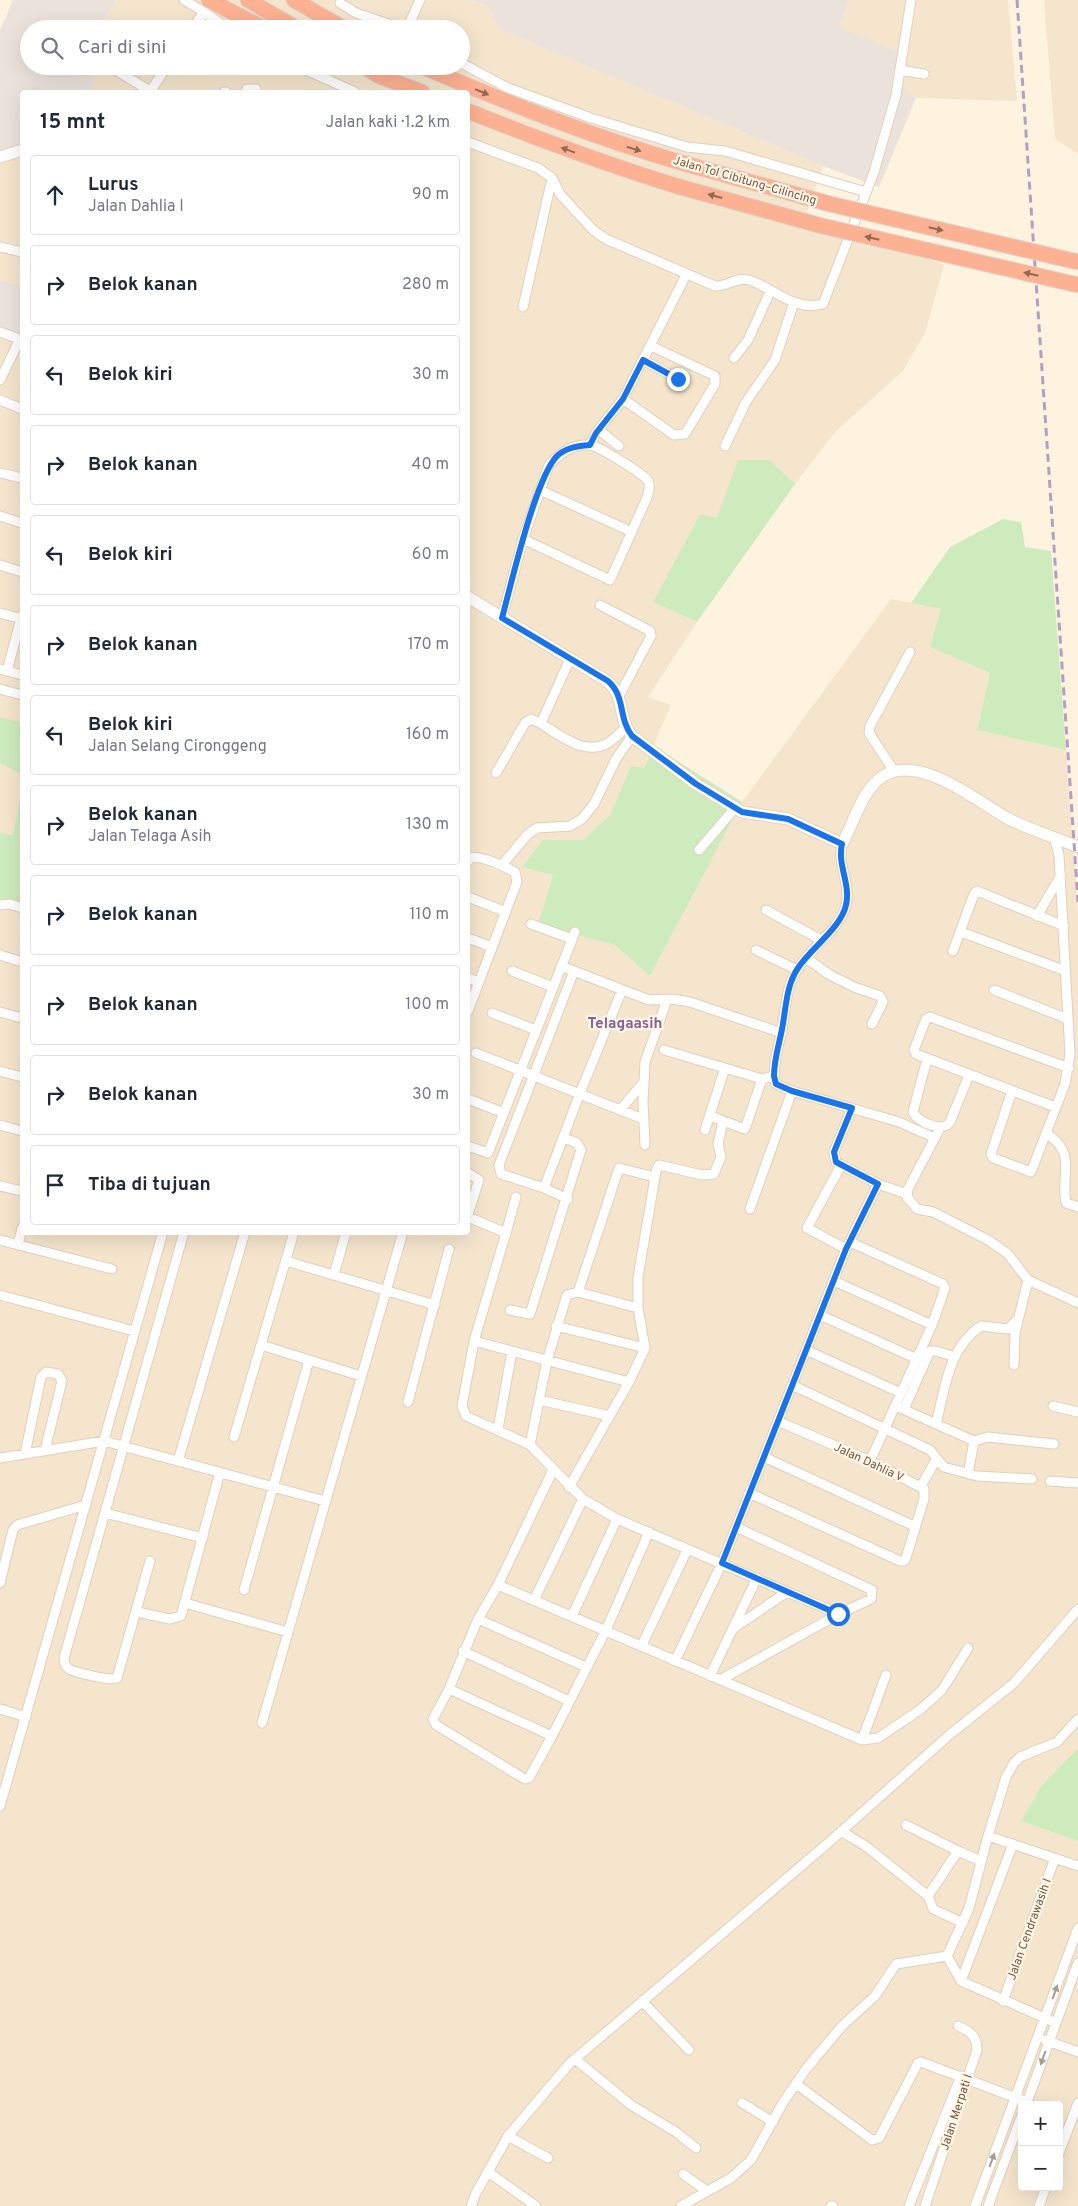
<!DOCTYPE html>
<html lang="id">
<head>
<meta charset="utf-8">
<style>
  :root { --surface:#fff; --page:#f6f6f7; --text:#1f2937; --muted:#747a83; --line:#e0e1e3 }
  body { margin:0; font-family:Overpass,sans-serif; background:var(--page); color:var(--text) }
  .controls { position:absolute; right:15px; bottom:15px; display:grid; overflow:hidden; border-radius:5px; box-shadow:0 5px 20px #0002 }
  .controls button { width:45px; height:45px; display:grid; place-items:center; padding:0; border:0; border-bottom:1px solid var(--line); background:var(--surface); color:var(--text); font:25px sans-serif }
  .stop { position:absolute; width:15px; height:15px; margin:-11px; border:4px solid #1a73e8; border-radius:50%; background:#fff }
  .stop.end { background:#1a73e8; border-color:#fff; box-shadow:0 1px 5px #0008 }
  .list { margin:0; padding:0; list-style:none }
  h2 { display:flex; justify-content:space-between; align-items:center; height:65px; margin:0; padding:0 20px; font-size:21px }
  h2 small { font-size:16px; font-weight:400; color:var(--muted) }
  .list li { display:grid; grid-template-columns:32px 1fr auto; gap:15px; align-items:center; box-sizing:border-box; height:80px; margin:0 10px 10px; padding:0 10px; border:1px solid var(--line); border-radius:5px }
  .list b { display:block; font-size:19px; white-space:nowrap }
  .list p { margin:0; font-size:16px; white-space:nowrap; color:var(--muted) }
  .list em { font-size:16px; font-style:normal; color:var(--muted) }
  .icon { flex:none; width:28px; height:28px; fill:none; stroke:currentColor; stroke-width:2; stroke-linecap:round; stroke-linejoin:round }
  .map { position:relative; flex:none; width:1078px; height:2206px; overflow:hidden }
  .search { position:absolute; background:var(--surface); box-shadow:0 5px 20px #0002; left:20px; top:20px; width:450px; height:55px; display:flex; align-items:center; gap:12px; box-sizing:border-box; padding:0 18px; border-radius:28px; color:var(--muted); font-size:19px }
  .panel { position:absolute; background:var(--surface); box-shadow:0 5px 20px #0002; left:20px; top:90px; width:450px; height:1145px; border-radius:5px }
  .map>svg:first-child { display:block }
  .residential { fill:#f5e5cd; fill-rule:evenodd }
  .industrial { fill:#ebe3db }
  .green { fill:#ceebbd }
  .lines { fill:none; stroke-linecap:round; stroke-linejoin:round }
  .street-casing { stroke:#e2cfbb; stroke-width:11 }
  .secondary-casing { stroke:#e9d2ba; stroke-width:13 }
  .highway-casing { stroke:#ded7d3; stroke-width:17 }
  .street { stroke:#fff; stroke-width:9 }
  .secondary { stroke:#fff; stroke-width:11 }
  .highway { stroke:#fcb192; stroke-width:15 }
  .rail { stroke:#b59ec6; stroke-width:3; stroke-dasharray:8 5; stroke-linecap:butt }
  .highway-bridge-casing { stroke:#ded7d3; stroke-width:17; stroke-linecap:butt }
  .highway-bridge { stroke:#fcb192; stroke-width:15 }
  .oneway { fill:#906a55 }
  .oneway2 { fill:#ac9b90 }
  .route { stroke:#1a73e8; stroke-width:6 }
  .labels { text-anchor:middle; stroke-width:4.5; stroke-linejoin:round; paint-order:stroke }
  .street-label { font-size:12px; fill:#755846; stroke:#fff6e6 }
  .quarter-label { font-size:15px; font-weight:bold; fill:#886099; stroke:#fff6e6 }
</style>
</head>
<body>
<div class="map">
<svg width="1078" height="2206" viewBox="0 0 1078 2206">
  <rect width="100%" height="100%" fill="#fdf3df"/>
  <path class="residential" d="M 116,0 L 467,0 L 487,5 L 500,29 L 823,166 L 807,213 L 944,265 L 925,333 L 903,371 L 836,431 L 795,484 L 770,460 L 717,519 L 700,514 L 653,602 L 697,622 L 648,697 L 671,705 L 644,768 L 631,766 L 610,815 L 583,841 L 542,840 L 522,866 L 553,875 L 539,925 L 615,945 L 650,976 L 742,802 L 891,599 L 942,609 L 930,647 L 990,673 L 977,730 L 1066,750 L 1078,917 L 1078,1748 L 1041,1786 L 1021,1821 L 1078,1841 L 1078,2206 L 0,2206 L 0,338 L 22,347 L 22,1232 L 468,1232 L 468,92 L 92,92 L 97,66 L 461,66 L 461,29 L 99,29 ZM 1022,2105 L 1059,2105 L 1059,2187 L 1022,2187 Z
    M 850,0 L 1008,0 L 1017,101 L 916,98 L 839,26 Z
    M 1044,0 L 1078,0 L 1078,154 L 1055,139 Z
    M 22,150 L 22,286 L 0,280 L 0,155 Z"/>
  <path class="industrial" d="M 13,0 L 116,0 L 99,29 L 29,29 L 29,66 L 97,66 L 92,92 L 22,92 L 22,150 L 0,155 L 0,31 Z
    M 467,0 L 850,0 L 839,26 L 906,56 L 902,85 L 916,98 L 879,187 L 823,166 L 499,29 L 487,5 Z
    M 0,280 L 22,286 L 22,347 L 0,338 Z"/>
  <path class="green" d="M 738,460 L 770,460 L 795,484 L 697,622 L 653,602 L 700,514 L 717,518 Z
    M 1003,519 L 1021,522 L 1025,547 L 1051,551 L 1066,750 L 977,730 L 990,673 L 930,647 L 941,609 L 911,603 L 950,547 Z
    M 0,717 L 22,723 L 22,775 L 0,763 Z
    M 654,746 L 742,802 L 650,976 L 615,945 L 538,925 L 553,875 L 522,867 L 542,840 L 583,840 L 610,815 L 631,766 L 644,768 Z
    M 22,790 L 22,909 L 0,907 L 0,833 L 13,835 Z
    M 1078,1748 L 1078,1841 L 1021,1821 L 1041,1786 Z"/>
  <g class="lines">
    <defs>
      <path id="street" d="M 184,0 L 204,12
        M 340,3 L 356,13 L 403,29
        M 192,29 L 204,12 L 228,29
        M 407,29 L 420,0
        M 461,63 L 508,88 L 591,118 L 687,147 L 725,151 L 866,192
        M 109,66 L 150,91
        M 297,66 L 355,92
        M 900,70 L 924,74
        M 150,92 L 167,66
        M 224,92 L 226,92
        M 246,92 L 247,89 L 256,89
        M 468,142 L 538,168 L 552,178 L 560,194 L 593,230 L 606,239 L 715,286 C 726,287 738,276 749,280 C 774,288 794,312 823,304 L 874,172 L 896,95 L 911,0
        M 0,247 L 22,252
        M 523,307 L 552,178
        M 0,332 L 22,340
        M 734,358 L 748,340 L 770,292
        M 643,360 L 678,379
        M 0,380 L 20,339
        M 623,399 L 674,435 L 685,434 L 715,384 L 715,376 L 651,346
        M 0,400 L 22,409
        M 599,430 L 619,446
        M 590,445 L 596,433 L 623,399 L 686,275
        M 725,446 L 746,402 L 775,360 L 794,302
        M 0,473 L 22,478
        M 540,490 L 632,532
        M 0,516 L 22,523
        M 0,565 L 22,572
        M 600,605 L 650,631 L 651,636 L 619,696
        M 0,613 L 22,619
        M 502,618 L 523,539 L 549,465 C 560,453 572,444 589,445 C 597,445 644,474 648,481 C 651,487 648,494 646,500 L 610,580 L 523,539
        M 0,669 L 22,675
        M 7,671 L 22,615
        M 0,689 L 22,695
        M 540,723 C 558,734 582,754 604,745 C 612,742 619,733 626,728
        M 894,771 L 869,733 L 870,726 L 910,652
        M 496,773 L 525,723 L 531,719 L 540,723 L 542,721 L 570,659
        M 842,844 C 837,865 851,884 846,905 C 841,928 811,948 798,968 C 785,987 786,1013 781,1034 C 778,1048 774,1061 774,1076 L 776,1084 L 792,1091 L 899,1122 L 935,1138
        M 699,850 L 735,808
        M 468,861 L 469,858 C 484,855 502,866 515,872 L 517,882 L 468,1011
        M 502,865 L 528,834 L 537,828 L 570,826 L 582,819 L 594,804 L 616,759 L 632,736
        M 468,897 L 506,912
        M 0,905 L 10,904 L 22,908
        M 766,910 L 821,940
        M 1037,916 L 1061,875
        M 531,924 L 572,939
        M 961,932 L 1066,971
        M 468,938 L 492,947
        M 756,950 L 797,970
        M 953,951 L 974,894 L 977,891 L 1064,926
        M 0,955 L 22,962
        M 806,958 L 830,975 L 854,987 L 880,996 L 883,1002 L 872,1024
        M 561,966 L 649,1000 L 673,999 L 690,1002 L 782,1033
        M 512,971 L 553,987
        M 574,971 L 499,1165 L 501,1174 L 544,1188 L 580,1093 L 622,990
        M 468,978 L 478,982
        M 994,990 L 1068,1019
        M 0,1012 L 22,1018
        M 492,1013 L 536,1030
        M 664,1050 L 762,1079 L 774,1076
        M 476,1053 L 643,1119
        M 927,1059 L 913,1112 C 917,1122 943,1133 950,1122 L 969,1075
        M 0,1071 L 22,1077
        M 1012,1091 L 991,1154 L 993,1158 L 1031,1172 L 1065,1084 L 1070,1054 L 1059,855 L 1054,838
        M 468,1099 L 504,1113
        M 1055,1107 L 916,1054 L 914,1050 L 926,1019 L 930,1017 L 1069,1068
        M 852,1108 L 834,1152 L 836,1162 L 878,1184 L 907,1194
        M 621,1109 L 643,1083
        M 710,1116 L 745,1129 L 762,1079
        M 0,1125 L 22,1131
        M 940,1128 L 908,1189 L 907,1197 L 917,1209 L 933,1212 L 988,1240 L 1007,1253 L 1028,1280 L 1078,1303
        M 705,1130 L 725,1068
        M 1046,1133 C 1078,1154 1060,1173 1066,1203 L 1078,1207
        M 645,1145 L 643,1102 L 645,1062 L 667,1000
        M 468,1146 L 488,1153 L 575,932
        M 841,1165 L 807,1228 L 846,1249
        M 468,1173 L 479,1180 L 468,1214
        M 0,1186 L 22,1191
        M 544,1188 L 568,1199
        M 750,1209 L 792,1091
        M 468,1217 L 506,1233 L 474,1341 L 462,1406 L 466,1416 L 530,1445 L 583,1499 L 617,1519 L 839,1614
        M 506,1233 L 516,1197
        M 0,1240 L 112,1269
        M 850,1242 L 943,1284 L 945,1288 L 932,1325 L 870,1461
        M 18,1245 L 22,1228
        M 286,1261 L 435,1305
        M 334,1275 L 346,1232
        M 834,1281 L 932,1325
        M 578,1292 L 619,1168 L 655,1177
        M 0,1295 L 134,1331
        M 510,1310 L 530,1314 L 581,1150 L 577,1143 L 564,1138
        M 820,1315 L 917,1359
        M 556,1326 L 645,1348
        M 474,1341 L 629,1382
        M 261,1345 L 361,1376
        M 806,1350 L 901,1393
        M 1014,1365 L 1015,1333 L 1028,1280
        M 792,1385 L 930,1450 L 944,1467 L 977,1476 L 1032,1479
        M 539,1400 L 610,1416
        M 408,1402 L 449,1249
        M 896,1406 L 974,1441 L 968,1474
        M 1053,1406 L 1078,1412
        M 904,1409 L 930,1351 L 936,1351 L 953,1356
        M 936,1424 C 945,1389 948,1348 981,1326 L 1008,1329 L 1018,1319
        M 498,1429 L 512,1351
        M 234,1437 L 294,1232
        M 974,1441 L 988,1437 L 1054,1444
        M 530,1445 L 547,1361 L 567,1295 L 578,1292 L 638,1308
        M 25,1454 L 41,1377 L 46,1372 L 58,1374 L 62,1381 L 45,1450
        M 764,1457 L 914,1526
        M 0,1458 L 104,1441 L 325,1501
        M 178,1461 L 245,1232
        M 1050,1481 L 1078,1483
        M 921,1486 L 936,1460
        M 569,1487 L 629,1382 L 645,1348 L 638,1308 L 638,1277 L 656,1171 L 659,1165 L 702,1175 L 714,1174 L 721,1157 L 718,1144 L 723,1121
        M 749,1493 L 900,1561 L 904,1561 L 906,1558 L 924,1499 L 924,1489 L 870,1461 L 778,1421
        M 105,1513 L 203,1538
        M 150,1561 L 117,1678 C 110,1681 77,1673 69,1669 C 65,1666 64,1663 64,1658 L 184,1232
        M 0,1583 L 13,1530 L 17,1525 L 86,1505
        M 498,1585 L 862,1740 L 878,1738 L 921,1709 L 942,1690 L 968,1648
        M 244,1590 L 309,1360
        M 534,1600 L 583,1499
        M 185,1603 L 288,1632
        M 137,1612 L 170,1619 L 181,1616 L 220,1472
        M 572,1616 L 617,1519
        M 478,1619 L 586,1667
        M 734,1628 L 787,1592
        M 642,1645 L 687,1550
        M 463,1651 L 569,1701
        M 675,1661 L 722,1563 L 846,1249 L 878,1184
        M 710,1676 L 757,1578
        M 720,1680 L 839,1614 L 871,1599 L 872,1590 L 736,1527
        M 449,1689 L 552,1736 L 606,1630 L 649,1532
        M 0,1709 L 26,1717
        M 262,1723 L 403,1232
        M 552,1736 L 529,1778 L 525,1779 L 436,1725 L 433,1719 L 449,1689 L 478,1619 L 498,1585 L 553,1470
        M 862,1740 L 886,1675
        M 0,1806 L 163,1232
        M 906,1825 L 958,1851
        M 841,1831 L 867,1847 L 928,1896 L 933,1909 L 963,1923
        M 988,1836 L 1078,1866
        M 928,1896 L 958,1851 L 981,1861
        M 961,1981 L 1013,1844
        M 642,2001 L 689,2050
        M 1003,2001 L 1055,1858
        M 1056,2023 L 961,1981 L 947,1956 L 969,1908 L 988,1836 L 1006,1777 L 1014,1763 L 1020,1757 L 1057,1742 L 1078,1719
        M 1045,2040 L 1078,2052
        M 575,2059 L 631,2105 L 676,2132 L 696,2148
        M 796,2084 L 872,2140 L 879,2138 L 918,2063 L 921,2062 L 1027,2102
        M 742,2103 L 773,2122
        M 1026,2105 L 1078,1963
        M 508,2136 L 548,2158
        M 1059,2153 L 1078,2103
        M 488,2172 L 536,2206
        M 683,2174 L 707,2191
        M 471,2206 L 476,2193 L 508,2136 L 569,2064 L 827,1844 L 948,1736 L 1014,1683 L 1078,1609
        M 681,2206 L 731,2178 L 751,2160 L 784,2101 L 806,2069 L 842,2026 L 875,1996 L 896,1964 L 947,1956
        M 831,2206 L 833,2206
        M 909,2206 L 961,2076
        M 925,2206 L 977,2050 C 977,2036 970,2031 958,2026
        M 975,2206 L 1078,1928
        M 988,2206 L 1022,2115
        M 1039,2206 L 1046,2187"/>
      <path id="secondary" d="M 0,157 L 22,150
        M 468,597 L 607,681 C 626,697 617,718 632,736 L 696,784 L 742,812 L 788,819 L 842,844 C 854,823 861,791 883,776 C 919,753 977,801 1007,818 C 1030,830 1055,837 1078,847"/>
      <path id="highway" d="M 209,0 L 265,29
        M 248,0 L 298,29
        M 294,0 L 345,29
        M 363,66 L 379,76 L 422,92
        M 421,66 C 508,103 595,138 686,164
        M 468,111 C 538,139 608,165 680,187"/>
    </defs>
    <use href="#street" class="street-casing"/>
    <use href="#secondary" class="secondary-casing"/>
    <use href="#highway" class="highway-casing"/>
    <use href="#street" class="street"/>
    <use href="#secondary" class="secondary"/>
    <use href="#highway" class="highway"/>
    <path class="rail" d="M 1017,0 L 1078,902"/>
    <defs>
      <path id="highway-bridge" d="M 686,164 L 830,204 L 1078,262
        M 680,187 L 822,226 L 1078,285"/>
    </defs>
    <use href="#highway-bridge" class="highway-bridge-casing"/>
    <use href="#highway-bridge" class="highway-bridge"/>
  </g>
  <defs><path id="oneway-solid" d="M-6-.8H1V-3.2L6.5 0L1 3.2V.8H-6Z" transform="scale(1.25)"/></defs>
  <g class="oneway">
    <use href="#oneway-solid" transform="translate(482 92) rotate(23)"/>
    <use href="#oneway-solid" transform="translate(634 149) rotate(18)"/>
    <use href="#oneway-solid" transform="translate(568 150) rotate(-160)"/>
    <use href="#oneway-solid" transform="translate(715 196) rotate(-165)"/>
    <use href="#oneway-solid" transform="translate(936 229) rotate(13)"/>
    <use href="#oneway-solid" transform="translate(872 238) rotate(-167)"/>
    <use href="#oneway-solid" transform="translate(1031 274) rotate(-167)"/>
  </g>
  <g class="oneway2">
    <use href="#oneway-solid" transform="translate(1055 1992) rotate(-70)"/>
    <use href="#oneway-solid" transform="translate(1043 2058) rotate(110)"/>
    <use href="#oneway-solid" transform="translate(992 2160) rotate(-70)"/>
  </g>
  <g class="lines">
    <path class="route" d="M 678,379 L 643,360 L 623,399 L 596,433 L 590,445 C 578,446 568,447 558,455 C 536,475 511,585 502,618 L 608,681 C 626,697 618,718 632,736 L 696,784 L 742,812 L 788,819 L 842,844 C 837,865 851,884 846,905 C 841,928 811,948 798,968 C 785,987 786,1013 781,1034 C 778,1048 774,1061 774,1076 L 776,1084 L 792,1091 L 852,1108 L 834,1152 L 836,1162 L 878,1184 L 846,1249 L 722,1563 L 838,1614"/>
  </g>
  <g class="labels">
    <g class="street-label">
      <text transform="translate(745 180) rotate(16)" y="4">Jalan Tol Cibitung–Cilincing</text>
      <text transform="translate(869 1462) rotate(25)" y="4">Jalan Dahlia V</text>
      <text transform="translate(1029 1929) rotate(-70)" y="4">Jalan Cendrawasih I</text>
      <text transform="translate(956 2112) rotate(-72)" y="4">Jalan Merpati I</text>
    </g>
    <g class="quarter-label">
      <text x="625" y="1028">Telagaasih</text>
    </g>
  </g>
</svg>
<div class="controls">
<button>+</button>
<button>−</button>
</div>
<div class="stop" style="left:838px;top:1614px"></div>
<div class="stop end" style="left:678px;top:379px"></div>
<div class="search"><svg class="icon" aria-label="search" viewBox="0 0 24 24"><circle cx="10" cy="10" r="6"/><path d="M15 15l6 6"/></svg>Cari di sini</div>
<section class="panel">
<h2>15 mnt<small>Jalan kaki · 1.2 km</small></h2>
<ul class="list">
<li><svg class="icon" aria-label="ahead" viewBox="0 0 24 24"><path d="M12 20V5M6 11l6-6 6 6"/></svg><div><b>Lurus</b><p>Jalan Dahlia I</p></div><em>90 m</em></li>
<li><svg class="icon" aria-label="right" viewBox="0 0 24 24"><path d="M7 20v-9h11M14 6l5 5-5 5"/></svg><div><b>Belok kanan</b></div><em>280 m</em></li>
<li><svg class="icon" aria-label="left" viewBox="0 0 24 24"><path d="M17 20v-9H6M10 6l-5 5 5 5"/></svg><div><b>Belok kiri</b></div><em>30 m</em></li>
<li><svg class="icon" aria-label="right" viewBox="0 0 24 24"><path d="M7 20v-9h11M14 6l5 5-5 5"/></svg><div><b>Belok kanan</b></div><em>40 m</em></li>
<li><svg class="icon" aria-label="left" viewBox="0 0 24 24"><path d="M17 20v-9H6M10 6l-5 5 5 5"/></svg><div><b>Belok kiri</b></div><em>60 m</em></li>
<li><svg class="icon" aria-label="right" viewBox="0 0 24 24"><path d="M7 20v-9h11M14 6l5 5-5 5"/></svg><div><b>Belok kanan</b></div><em>170 m</em></li>
<li><svg class="icon" aria-label="left" viewBox="0 0 24 24"><path d="M17 20v-9H6M10 6l-5 5 5 5"/></svg><div><b>Belok kiri</b><p>Jalan Selang Cironggeng</p></div><em>160 m</em></li>
<li><svg class="icon" aria-label="right" viewBox="0 0 24 24"><path d="M7 20v-9h11M14 6l5 5-5 5"/></svg><div><b>Belok kanan</b><p>Jalan Telaga Asih</p></div><em>130 m</em></li>
<li><svg class="icon" aria-label="right" viewBox="0 0 24 24"><path d="M7 20v-9h11M14 6l5 5-5 5"/></svg><div><b>Belok kanan</b></div><em>110 m</em></li>
<li><svg class="icon" aria-label="right" viewBox="0 0 24 24"><path d="M7 20v-9h11M14 6l5 5-5 5"/></svg><div><b>Belok kanan</b></div><em>100 m</em></li>
<li><svg class="icon" aria-label="right" viewBox="0 0 24 24"><path d="M7 20v-9h11M14 6l5 5-5 5"/></svg><div><b>Belok kanan</b></div><em>30 m</em></li>
<li><svg class="icon" aria-label="arrive" viewBox="0 0 24 24"><path d="M6 21V4h12l-3 4 3 4H6"/></svg><div><b>Tiba di tujuan</b></div></li>
</ul>
</section>
</div>
</body>
</html>
